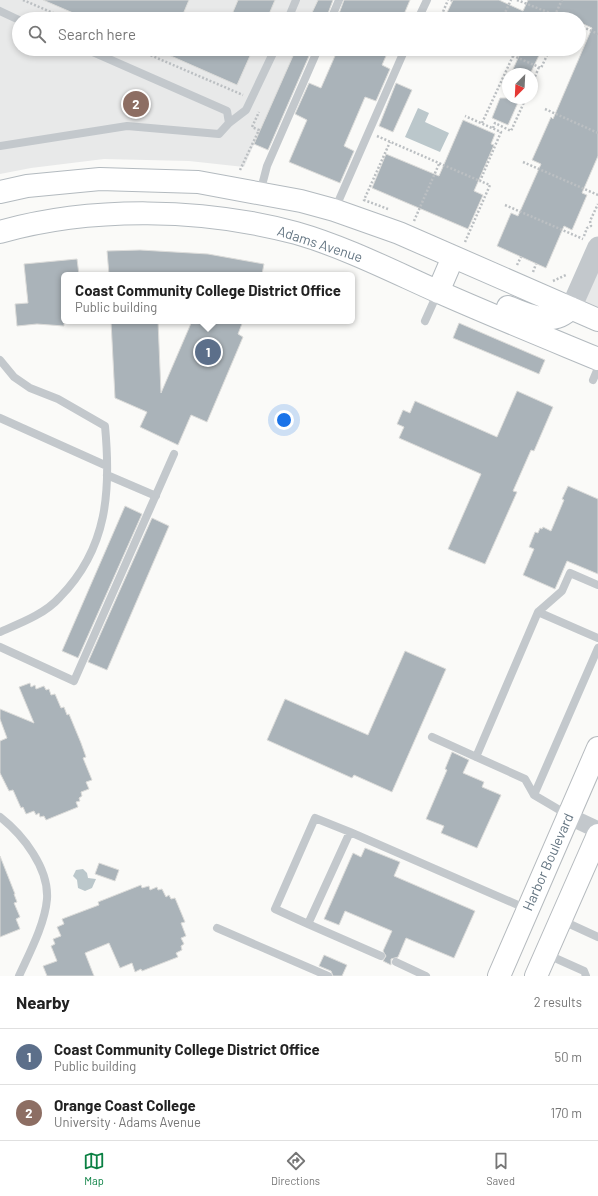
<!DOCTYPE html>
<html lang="en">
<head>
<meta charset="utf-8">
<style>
  :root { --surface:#fff; --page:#f2f2f2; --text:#222; --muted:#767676; --line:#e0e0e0; --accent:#0b8043 }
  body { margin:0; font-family:Barlow,sans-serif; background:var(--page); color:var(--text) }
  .compass { position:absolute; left:502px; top:68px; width:36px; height:36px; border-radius:50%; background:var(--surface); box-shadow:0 2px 6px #0003; rotate:204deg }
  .you { position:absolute; left:284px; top:420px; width:14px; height:14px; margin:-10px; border:3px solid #fff; border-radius:50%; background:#1a73e8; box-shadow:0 0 0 6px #1a73e833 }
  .badge { display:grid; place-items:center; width:26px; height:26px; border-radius:50%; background:var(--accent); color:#fff; font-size:13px; font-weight:700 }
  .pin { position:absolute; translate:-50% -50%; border:2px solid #fff; box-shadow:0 1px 4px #0006 }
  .popup { position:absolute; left:61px; top:272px; width:294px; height:52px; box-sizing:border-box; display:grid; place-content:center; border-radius:6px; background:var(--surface); filter:drop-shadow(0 1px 3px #0005); font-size:13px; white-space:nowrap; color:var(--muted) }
  .popup b { font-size:15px; color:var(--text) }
  .popup::after { content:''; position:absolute; left:50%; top:100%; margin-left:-8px; border:8px solid transparent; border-top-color:var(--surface) }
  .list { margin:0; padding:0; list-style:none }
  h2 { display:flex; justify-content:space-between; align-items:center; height:52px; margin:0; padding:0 16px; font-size:17px }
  h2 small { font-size:13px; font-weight:400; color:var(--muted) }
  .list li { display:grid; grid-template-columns:26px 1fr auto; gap:12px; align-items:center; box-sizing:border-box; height:56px; padding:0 16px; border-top:1px solid var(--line) }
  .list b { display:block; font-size:15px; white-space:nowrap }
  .list p { margin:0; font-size:13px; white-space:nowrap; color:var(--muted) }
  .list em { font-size:13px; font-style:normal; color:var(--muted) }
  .icon { flex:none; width:22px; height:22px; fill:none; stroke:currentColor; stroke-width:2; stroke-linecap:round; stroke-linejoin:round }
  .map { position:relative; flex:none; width:598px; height:976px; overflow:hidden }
  .search { position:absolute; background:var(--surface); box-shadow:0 2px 6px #0003; left:12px; right:12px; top:12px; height:44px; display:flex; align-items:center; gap:10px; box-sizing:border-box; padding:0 14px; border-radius:22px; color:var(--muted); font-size:15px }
  .sheet { height:164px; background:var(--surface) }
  nav { display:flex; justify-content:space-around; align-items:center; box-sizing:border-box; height:56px; border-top:1px solid var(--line); background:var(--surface); font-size:11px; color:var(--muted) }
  nav a { display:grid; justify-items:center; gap:2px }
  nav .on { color:var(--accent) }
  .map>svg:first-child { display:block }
  .built { fill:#e8e9e9 }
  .water { fill:#bbc7cb }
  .building { fill:#aab3b9; stroke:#dcdcda }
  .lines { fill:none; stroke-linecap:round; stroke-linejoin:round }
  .secondary-casing { stroke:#b3babf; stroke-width:24 }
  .primary-casing { stroke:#b5babe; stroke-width:24 }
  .path { stroke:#bbbfc2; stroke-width:2.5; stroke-dasharray:2 2; stroke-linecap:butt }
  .service { stroke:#c3c8cc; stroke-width:8 }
  .minor { stroke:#c3c8cc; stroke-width:17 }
  .tertiary { stroke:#c3c8cc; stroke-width:21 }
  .secondary { stroke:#fff; stroke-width:22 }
  .primary { stroke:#fff; stroke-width:22 }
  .labels { text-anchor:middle; stroke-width:4; stroke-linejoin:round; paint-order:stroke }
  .street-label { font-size:14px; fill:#657683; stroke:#fff }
</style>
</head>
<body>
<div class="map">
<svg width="598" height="976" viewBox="0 0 598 976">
  <rect width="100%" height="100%" fill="#fafaf8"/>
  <path class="built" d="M 0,0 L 318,0 L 309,19 L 19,19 L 19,49 L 296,49 L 244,167 L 189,161 L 104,159 L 31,168 L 0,174 Z
    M 598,272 L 598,312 L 583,306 Z"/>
  <path class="water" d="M 418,108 L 429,113 L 425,122 L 449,133 L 440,152 L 405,137 Z
    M 83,869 L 87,873 L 88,878 L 96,879 L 92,888 L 85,891 L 78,888 L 77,880 L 73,876 L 76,870 Z"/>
  <path class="building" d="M 43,0 L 189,0 L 181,19 L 87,19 Z
    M 238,0 L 275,0 L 267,19 L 230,19 Z
    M 318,0 L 333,0 L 326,19 L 309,19 Z
    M 344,0 L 410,0 L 402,19 L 337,19 Z
    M 453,0 L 499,0 L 523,11 L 528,0 L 598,0 L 598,156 L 582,193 L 587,195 L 572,230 L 564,226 L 546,268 L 497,246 L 511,213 L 518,216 L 541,164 L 532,160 L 551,117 L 553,119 L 592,28 L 579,22 L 579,19 L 444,19 Z
    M 155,49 L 253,49 L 237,85 Z
    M 296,49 L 312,49 L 268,150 L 254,144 Z
    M 338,49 L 389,49 L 382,65 L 390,69 L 376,101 L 365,97 L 344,146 L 354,151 L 340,183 L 289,162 L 307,120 L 295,114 L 309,83 L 321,88 Z
    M 522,49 L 542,49 L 530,74 L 511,74 Z
    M 396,83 L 412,90 L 393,132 L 379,126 Z
    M 500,98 L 520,98 L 508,125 L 492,118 Z
    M 463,120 L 495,134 L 491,144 L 494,145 L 474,191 L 483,195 L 468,229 L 372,188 L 386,154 L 439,176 Z
    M 140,250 L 208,254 L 264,264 L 262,274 L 254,273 L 254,275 L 109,275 L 107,251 Z
    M 77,259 L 79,275 L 64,275 L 64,326 L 37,324 L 17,326 L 15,304 L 28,303 L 24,264 Z
    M 111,321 L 158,321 L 161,393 L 192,321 L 243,321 L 238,334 L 243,337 L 207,422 L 191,415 L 178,445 L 140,427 L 147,412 L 115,398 Z
    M 459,323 L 545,360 L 539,374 L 453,338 Z
    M 517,391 L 553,407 L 534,451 L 531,450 L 513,491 L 517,492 L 485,564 L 448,549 L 481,474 L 399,438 L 404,427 L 397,424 L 403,410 L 410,413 L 415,401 L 497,437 Z
    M 568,486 L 598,499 L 598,574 L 567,561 L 555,589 L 523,575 L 534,549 L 529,547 L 535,532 L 538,533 L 540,528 L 542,529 L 543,527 L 551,531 L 564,500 L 562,499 Z
    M 125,506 L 142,514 L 78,658 L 76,657 L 62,651 Z
    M 152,518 L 169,526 L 107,670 L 88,662 Z
    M 405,651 L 446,669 L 392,792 L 354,775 L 352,778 L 267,740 L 285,699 L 368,735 Z
    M 30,683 L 31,687 L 35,685 L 36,689 L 44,686 L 46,690 L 49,689 L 51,695 L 55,694 L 61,708 L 64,707 L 67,715 L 69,714 L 81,743 L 86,757 L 83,758 L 92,780 L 86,782 L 89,789 L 81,792 L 82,796 L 79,798 L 80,801 L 76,802 L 78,807 L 46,820 L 44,816 L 40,817 L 39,813 L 36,815 L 34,811 L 26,814 L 23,807 L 21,808 L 13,790 L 9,791 L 0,773 L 0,741 L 7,738 L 0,719 L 0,709 L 34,723 L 19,687 Z
    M 452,752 L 469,760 L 463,773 L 484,782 L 482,787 L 501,795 L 477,848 L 441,833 L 444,826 L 426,819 L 447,770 L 445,769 Z
    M 365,848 L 400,862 L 394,876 L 475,911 L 454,958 L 406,938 L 398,957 L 391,959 L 391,965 L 383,961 L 386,956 L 383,951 L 392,931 L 345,911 L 339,925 L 324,919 L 353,853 L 361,857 Z
    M 0,856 L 15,894 L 14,894 L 17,902 L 14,903 L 20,917 L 16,919 L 20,929 L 0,937 Z
    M 99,863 L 119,870 L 115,881 L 95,874 Z
    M 141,885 L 142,888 L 149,886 L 150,890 L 157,887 L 158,890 L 162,889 L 166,897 L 169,895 L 171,899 L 175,898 L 185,922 L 181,923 L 186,936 L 181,938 L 184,944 L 181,946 L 182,950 L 176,953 L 178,957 L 142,971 L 141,969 L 135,972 L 132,963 L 120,968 L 109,943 L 85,953 L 94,976 L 47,976 L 43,966 L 57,961 L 51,946 L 55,944 L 53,939 L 61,936 L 57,927 L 64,924 L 62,919 L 99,905 L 98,902 Z
    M 324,955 L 347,965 L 342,976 L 333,976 L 331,971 L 319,966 Z"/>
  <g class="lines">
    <defs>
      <path id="secondary" d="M 0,192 L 27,186 L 100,179 L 198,182 L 301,201 L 334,210 L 399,233 L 598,320
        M 0,232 C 92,206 203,208 296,233 C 345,247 392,271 439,292 C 491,315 545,337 598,359
        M 438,292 L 453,257
        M 508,307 C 529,316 553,327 571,308"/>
      <path id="primary" d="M 499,976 L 598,748
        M 536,976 L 598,835"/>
    </defs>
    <use href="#secondary" class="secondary-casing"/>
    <use href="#primary" class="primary-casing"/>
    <path class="path" d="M 23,0 L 67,19
      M 451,0 L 452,1
      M 517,0 L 555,15 L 562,0
      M 555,15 L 563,19
      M 440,19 L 448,0
      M 502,19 L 511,0
      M 579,25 L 598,34
      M 136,49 L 243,95
      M 498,49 L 541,68 L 550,49
      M 532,84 L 539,67
      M 545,109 L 598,133
      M 482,123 L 513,56
      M 493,128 L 495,123 L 511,131 L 526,98
      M 377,136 L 480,181 L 501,132 L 465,116
      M 523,162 L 598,195
      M 240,170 L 259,130 L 252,127 L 259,112
      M 505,205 L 583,239
      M 388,209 L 364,200 L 390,142
      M 414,221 L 439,164
      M 584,236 L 587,228 L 591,226 L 590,221 L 598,204
      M 465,242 L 490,185 L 480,181
      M 517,265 L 521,257
      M 533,272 L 536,264
      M 553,281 L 566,275"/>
    <path class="service" d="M 0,11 L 19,20
      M 288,19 L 296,0
      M 331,19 L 339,0
      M 418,19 L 427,0
      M 229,123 L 246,110 L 275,49
      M 0,146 L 127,126 L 219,134 L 229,123 L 227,111 L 86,49
      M 260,193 L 267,166 L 318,49
      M 335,209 L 405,49
      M 425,321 L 438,292
      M 0,360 L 14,377 L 30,388 L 58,399 L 105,426 C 111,490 108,548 60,597 C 45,614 21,623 0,632
      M 593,380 L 598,368
      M 0,418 L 107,466
      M 107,475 L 156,496
      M 538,612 L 598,638
      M 0,647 L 74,681 L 174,454
      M 432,737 L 525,779 L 534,795 L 568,815
      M 476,757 L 538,612 L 562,591 L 570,573 L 598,585
      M 534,795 L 598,648
      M 0,817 C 23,835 49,868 47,899 C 45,924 29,954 19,976
      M 561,920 L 598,937
      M 308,924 L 275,909 L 315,818 L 350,832
      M 217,928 L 328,976
      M 546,954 L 584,971 L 586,976
      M 381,956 L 308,924 L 350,832 L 527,909
      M 396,962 L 426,976"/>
    <path class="minor" d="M 568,816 L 598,830"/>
    <path class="tertiary" d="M 571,308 L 598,247"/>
    <use href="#secondary" class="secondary"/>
    <use href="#primary" class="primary"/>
  </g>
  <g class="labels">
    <g class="street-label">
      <text transform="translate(320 244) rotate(18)" y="5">Adams Avenue</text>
      <text transform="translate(548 862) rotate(-66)" y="5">Harbor Boulevard</text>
    </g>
  </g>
</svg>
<svg class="compass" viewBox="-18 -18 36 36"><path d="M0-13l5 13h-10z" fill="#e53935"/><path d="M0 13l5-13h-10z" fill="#767676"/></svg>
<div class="you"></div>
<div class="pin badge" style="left:208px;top:352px;background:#5c6f8a">1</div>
<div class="popup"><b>Coast Community College District Office</b>Public building</div>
<div class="pin badge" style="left:136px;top:104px;background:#8d6e63">2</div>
<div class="search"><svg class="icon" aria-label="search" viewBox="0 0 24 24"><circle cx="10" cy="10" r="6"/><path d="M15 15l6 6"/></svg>Search here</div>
</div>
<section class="sheet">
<h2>Nearby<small>2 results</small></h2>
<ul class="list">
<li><span class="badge" style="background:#5c6f8a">1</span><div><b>Coast Community College District Office</b><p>Public building</p></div><em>50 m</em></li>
<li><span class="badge" style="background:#8d6e63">2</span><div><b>Orange Coast College</b><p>University · Adams Avenue</p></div><em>170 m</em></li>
</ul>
</section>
<nav>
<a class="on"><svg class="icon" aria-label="map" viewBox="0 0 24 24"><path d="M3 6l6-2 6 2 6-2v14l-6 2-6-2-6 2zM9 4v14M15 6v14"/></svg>Map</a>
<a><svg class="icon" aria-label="directions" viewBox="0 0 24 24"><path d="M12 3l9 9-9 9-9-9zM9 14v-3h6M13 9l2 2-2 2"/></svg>Directions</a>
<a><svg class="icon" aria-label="saved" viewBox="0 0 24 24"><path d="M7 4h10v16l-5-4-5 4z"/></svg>Saved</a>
</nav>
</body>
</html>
